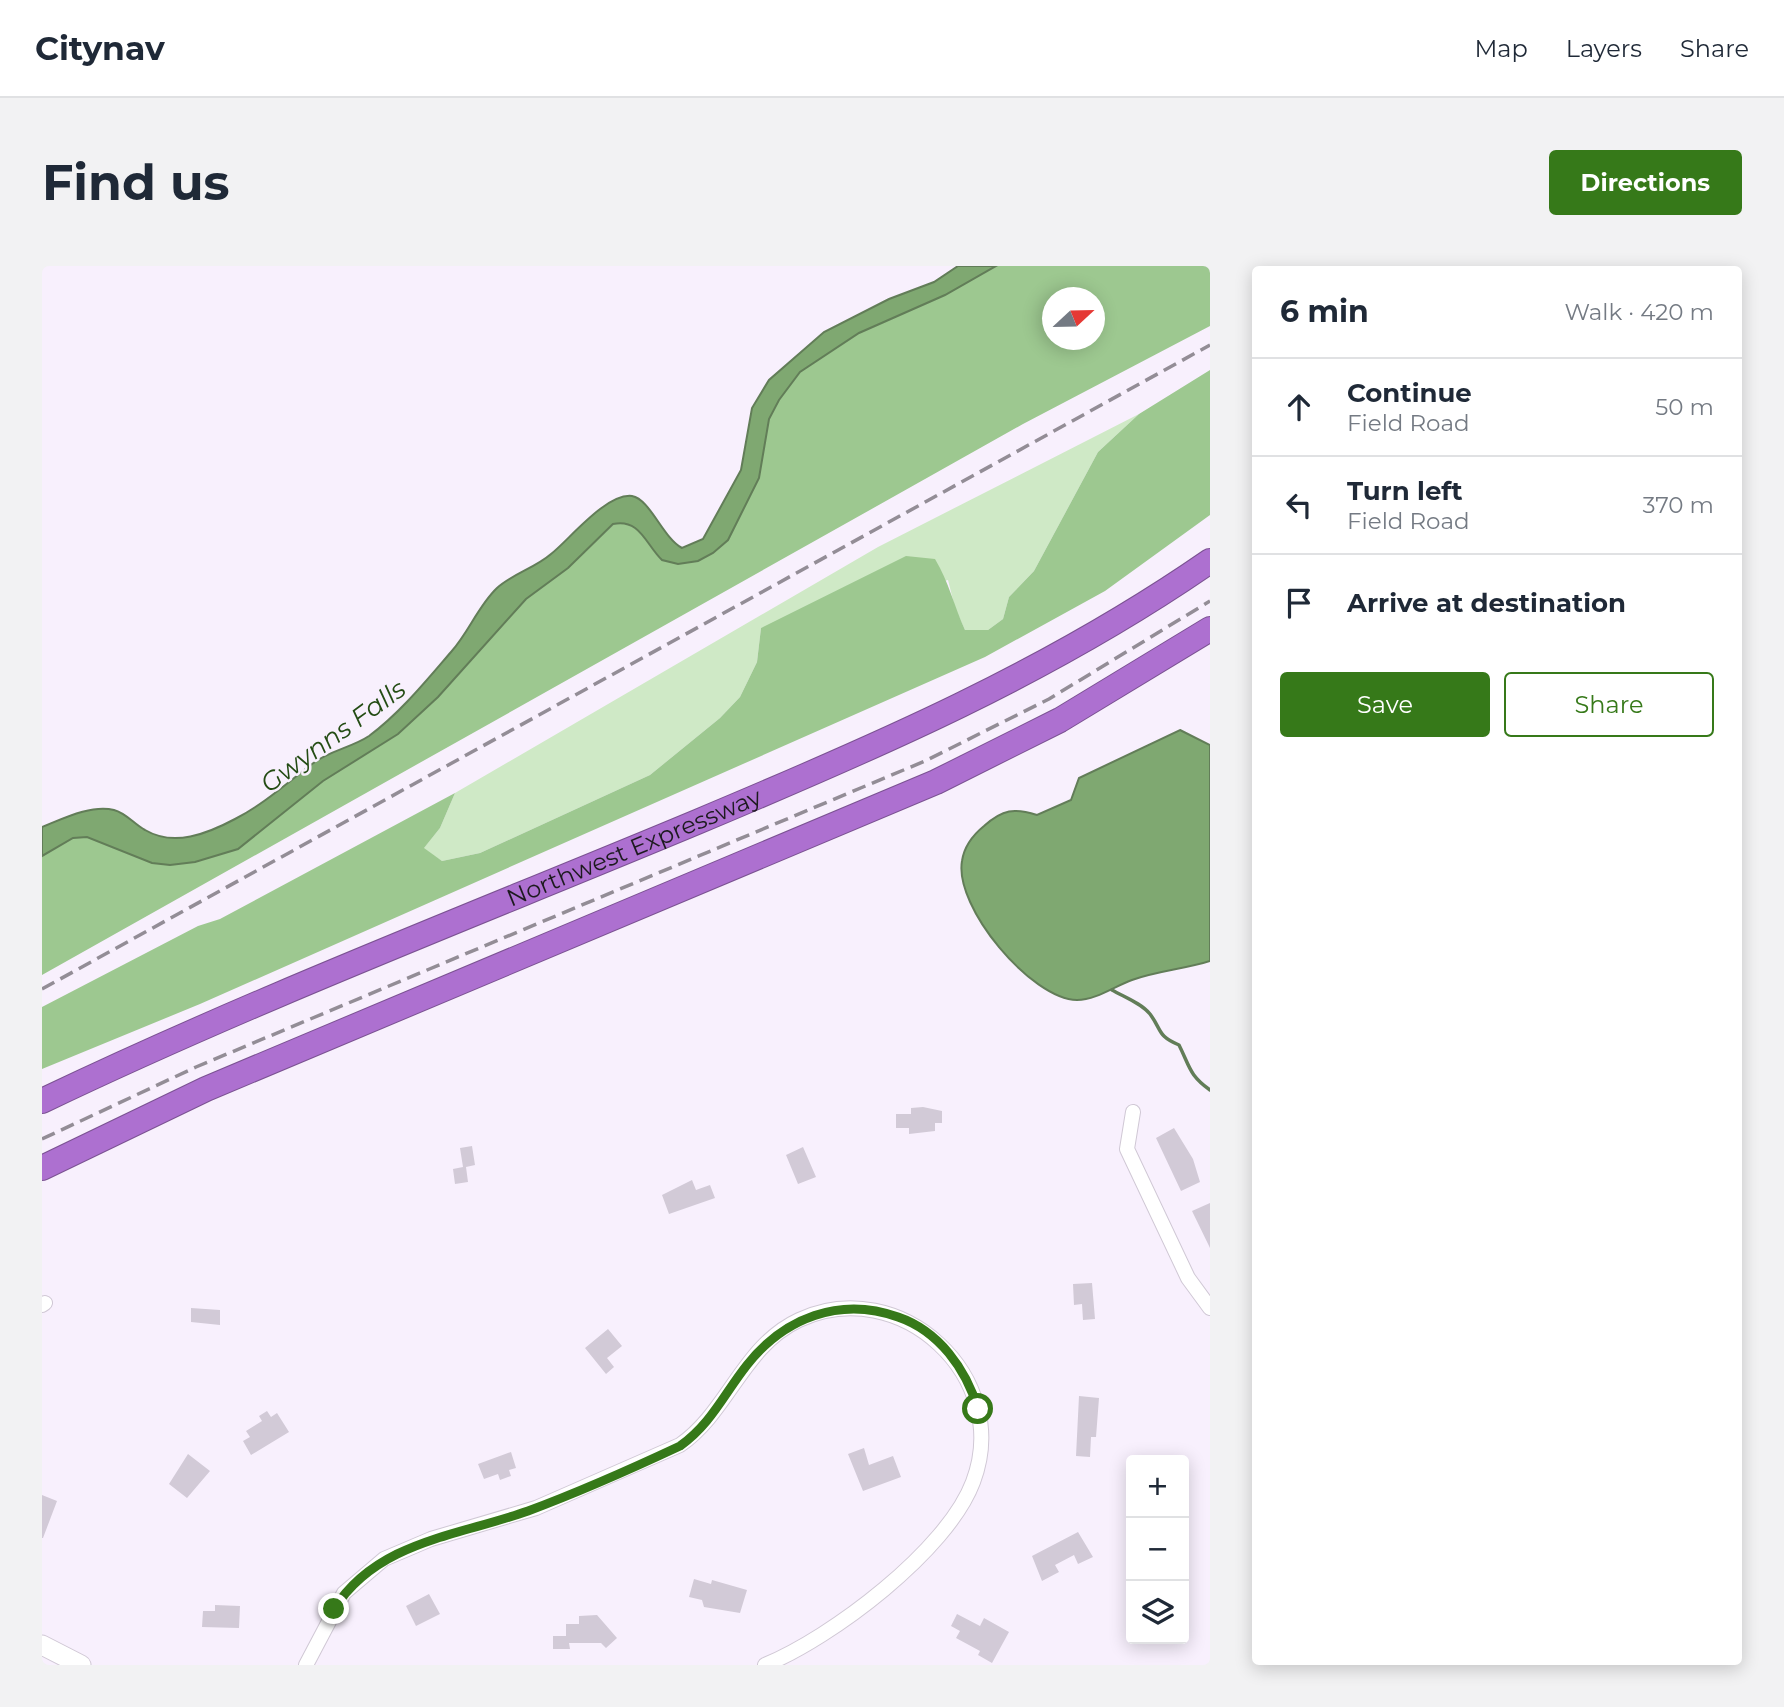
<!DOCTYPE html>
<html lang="en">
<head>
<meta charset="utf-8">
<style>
  :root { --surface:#fff; --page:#f2f2f3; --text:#1f2937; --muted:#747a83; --line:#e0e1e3; --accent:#367919 }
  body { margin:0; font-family:Montserrat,sans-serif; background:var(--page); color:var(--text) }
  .controls { position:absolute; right:21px; bottom:21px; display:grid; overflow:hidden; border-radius:7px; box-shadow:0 4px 18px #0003 }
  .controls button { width:63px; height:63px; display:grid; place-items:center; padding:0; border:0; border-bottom:2px solid var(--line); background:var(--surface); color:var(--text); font:35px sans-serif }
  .compass { position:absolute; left:1000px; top:21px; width:63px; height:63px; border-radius:50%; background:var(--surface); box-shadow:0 4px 18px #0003; rotate:68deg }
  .stop { position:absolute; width:21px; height:21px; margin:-16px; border:5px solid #367919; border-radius:50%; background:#fff }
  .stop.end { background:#367919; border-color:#fff; box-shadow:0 2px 7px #0008 }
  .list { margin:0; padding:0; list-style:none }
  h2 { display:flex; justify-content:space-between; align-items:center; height:91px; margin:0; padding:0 28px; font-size:30px }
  h2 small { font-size:23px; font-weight:400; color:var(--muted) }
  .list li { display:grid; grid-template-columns:46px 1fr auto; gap:21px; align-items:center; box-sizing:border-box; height:98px; padding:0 28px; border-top:2px solid var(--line) }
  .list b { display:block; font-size:26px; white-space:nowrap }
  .list p { margin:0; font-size:23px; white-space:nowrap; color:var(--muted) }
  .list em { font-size:23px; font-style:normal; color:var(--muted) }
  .actions { display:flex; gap:14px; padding:21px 28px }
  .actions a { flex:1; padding:16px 0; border:2px solid var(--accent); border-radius:7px; text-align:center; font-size:24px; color:var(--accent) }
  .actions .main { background:var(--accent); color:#fff }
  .icon { flex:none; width:38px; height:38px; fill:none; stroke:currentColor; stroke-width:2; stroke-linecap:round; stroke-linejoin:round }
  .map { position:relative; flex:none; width:1168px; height:1399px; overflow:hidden; border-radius:7px }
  header { display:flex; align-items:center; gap:42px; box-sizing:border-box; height:98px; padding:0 35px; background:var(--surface); border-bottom:2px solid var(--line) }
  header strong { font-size:33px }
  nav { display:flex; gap:38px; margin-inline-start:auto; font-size:24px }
  .intro { display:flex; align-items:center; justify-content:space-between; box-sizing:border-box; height:168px; padding:0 42px }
  h1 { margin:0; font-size:49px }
  .button { padding:18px 32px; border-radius:7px; background:var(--accent); color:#fff; font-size:24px; font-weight:700 }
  main { display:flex; gap:42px; padding:0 42px }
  aside { flex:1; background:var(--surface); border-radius:7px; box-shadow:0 4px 18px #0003 }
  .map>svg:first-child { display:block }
  .green { fill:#cfe9c6 }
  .forest { fill:#9dc890; fill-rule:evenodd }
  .water { fill:#7fa871; stroke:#627d58; stroke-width:2 }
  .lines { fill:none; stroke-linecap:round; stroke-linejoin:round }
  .stream { stroke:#627d58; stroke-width:3.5 }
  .building { fill:#d2cad7 }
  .minor-casing { stroke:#d0c8d5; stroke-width:16 }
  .secondary-casing { stroke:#d0c8d5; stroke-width:21 }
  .motorway-casing { stroke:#7b5292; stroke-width:26 }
  .minor { stroke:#fff; stroke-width:14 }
  .secondary { stroke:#fff; stroke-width:19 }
  .motorway { stroke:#ad70d0; stroke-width:24 }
  .rail { stroke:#938d96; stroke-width:3.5; stroke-dasharray:14 7; stroke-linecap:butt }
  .route { stroke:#367919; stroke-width:9 }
  .labels { text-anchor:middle; stroke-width:5; stroke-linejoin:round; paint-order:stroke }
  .street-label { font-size:24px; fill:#1d1a1f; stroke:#f8f0fd }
  .water-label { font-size:26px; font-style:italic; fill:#244c14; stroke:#f8f0fd }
</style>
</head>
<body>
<header>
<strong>Citynav</strong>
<nav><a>Map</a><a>Layers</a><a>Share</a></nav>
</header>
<div class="intro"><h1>Find us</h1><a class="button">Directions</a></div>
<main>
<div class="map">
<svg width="1168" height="1399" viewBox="0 0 1168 1399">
  <rect width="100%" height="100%" fill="#f8f0fd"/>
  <path class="green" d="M 1097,148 L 1056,186 L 992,305 L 967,331 L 961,353 L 946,364 L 923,364 L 913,342 L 906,314 L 719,362 L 715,396 L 698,431 L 678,452 L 608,509 L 438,587 L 400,595 L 381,583 L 398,562 L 413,527 L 836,281 Z"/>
  <path class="forest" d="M 954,0 L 1168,0 L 1168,60 L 981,158 L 0,709 L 0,590 L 31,572 L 45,571 L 110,597 L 128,599 L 153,596 L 196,583 L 281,515 L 356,468 L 396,431 L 484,333 L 526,302 L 572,258 C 598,252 604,279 620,294 L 686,274 L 717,212 L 727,153 L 737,134 L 758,106 L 817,67 L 903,29 ZM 1010,32 L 1052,32 L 1052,74 L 1010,74 Z
    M 1168,104 L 1168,249 L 1063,325 L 943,391 L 158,738 L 0,803 L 0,741 L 156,660 L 178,653 L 413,527 L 398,562 L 382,582 L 400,595 L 438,587 L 608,509 L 678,452 L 698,431 L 715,396 L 719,362 L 864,290 L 893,293 C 907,316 912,340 923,364 L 946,364 L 961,353 L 967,331 L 992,305 L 1056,186 L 1097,148 Z"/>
  <path class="water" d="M 916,0 L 954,0 L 903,29 L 817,67 L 758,106 L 737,134 L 727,153 L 717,212 L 686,274 L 671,287 L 656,295 L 636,298 L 620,294 C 604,279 598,252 571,258 L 526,302 L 484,333 L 396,431 L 356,468 L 281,515 L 196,583 L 153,596 L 128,599 L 110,597 L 45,571 L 31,572 L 0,590 L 0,561 C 20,553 50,538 72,544 C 84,547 92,558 103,564 C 132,581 165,568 193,553 C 222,538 245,517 270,498 C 288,484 309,482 327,470 C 358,447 384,415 409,386 C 427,366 436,340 455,322 C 470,308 493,302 509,288 C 527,274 564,227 590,230 C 608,233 621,272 640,282 L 661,273 L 699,204 L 710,142 L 727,114 L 782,66 L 847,33 L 892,16 Z
    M 1138,464 L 1168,479 L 1168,695 C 1143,703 1115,705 1090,714 C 1073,720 1054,734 1035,734 C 989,733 912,641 920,595 C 922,581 931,569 942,560 C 961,543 972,542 995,549 L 1029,534 L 1037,512 Z"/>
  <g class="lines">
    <path class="stream" d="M 1070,724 C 1082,731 1099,737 1108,748 C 1120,764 1115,770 1137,779 C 1148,801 1147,809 1168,824"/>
  </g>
  <path class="building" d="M 881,841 L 900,845 L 900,857 L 893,857 L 893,865 L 867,868 L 867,862 L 854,862 L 854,848 L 869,848 L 869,842 Z
    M 1132,862 L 1151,893 L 1158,916 L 1139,925 L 1114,872 Z
    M 430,880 L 433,899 L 424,901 L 426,916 L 413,918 L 411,903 L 421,901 L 418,882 Z
    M 761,881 L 774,911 L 756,918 L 744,889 Z
    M 650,914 L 654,924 L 668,919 L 673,932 L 627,948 L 620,929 Z
    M 1168,937 L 1168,982 L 1150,945 Z
    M 1050,1017 L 1053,1053 L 1041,1054 L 1040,1038 L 1032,1039 L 1031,1018 Z
    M 149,1042 L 178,1044 L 178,1059 L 149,1056 Z
    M 566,1063 L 580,1080 L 565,1092 L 572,1101 L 564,1108 L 543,1082 Z
    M 1037,1130 L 1057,1132 L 1054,1171 L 1049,1171 L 1048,1191 L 1034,1190 Z
    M 225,1145 L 229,1151 L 235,1147 L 247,1166 L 209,1189 L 201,1175 L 208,1171 L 204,1165 L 220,1155 L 217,1150 Z
    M 822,1182 L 827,1199 L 851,1190 L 859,1211 L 821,1225 L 806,1188 Z
    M 469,1186 L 474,1202 L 467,1204 L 469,1210 L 458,1214 L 456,1208 L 442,1213 L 436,1198 Z
    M 146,1188 L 168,1205 L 145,1232 L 127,1218 Z
    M 0,1229 L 15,1235 L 1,1272 L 0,1272 Z
    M 1036,1266 L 1051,1291 L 1036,1298 L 1032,1289 L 1013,1299 L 1017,1306 L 1000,1315 L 990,1290 Z
    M 652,1313 L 669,1318 L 670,1314 L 705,1324 L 698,1347 L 662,1341 L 660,1334 L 647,1331 Z
    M 387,1328 L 398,1348 L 374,1360 L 364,1340 Z
    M 173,1339 L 198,1340 L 197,1362 L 160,1361 L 161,1345 L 173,1345 Z
    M 915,1348 L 938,1360 L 942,1352 L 967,1366 L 950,1397 L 936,1389 L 938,1385 L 914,1372 L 918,1365 L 909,1360 Z
    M 555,1349 L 575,1372 L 564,1382 L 559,1377 L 527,1377 L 528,1383 L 511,1383 L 511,1370 L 524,1370 L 524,1358 L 537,1358 L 537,1350 Z"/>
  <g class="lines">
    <defs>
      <path id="minor" d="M 1091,846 L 1085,883 L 1146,1012 L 1168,1042
        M 0,1039 L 3,1037
        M 264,1399 L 302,1327 L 342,1293 L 389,1273 L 494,1242 L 638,1179 C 686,1146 701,1080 757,1054 C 858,1007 971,1111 931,1216 C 905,1285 789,1372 723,1399"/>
      <path id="secondary" d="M 0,1379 L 39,1399"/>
      <g id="motorway">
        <path id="s1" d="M 0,835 C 213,733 437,647 655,556 C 834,481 1008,406 1168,295"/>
        <path d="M 0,902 L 164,823 L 894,516 L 1018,454 L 1168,363"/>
      </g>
    </defs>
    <use href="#minor" class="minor-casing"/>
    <use href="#secondary" class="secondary-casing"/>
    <use href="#motorway" class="motorway-casing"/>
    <use href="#minor" class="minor"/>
    <use href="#secondary" class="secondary"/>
    <use href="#motorway" class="motorway"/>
    <path class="rail" d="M 0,723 L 1168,79
      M 0,873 L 154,801 L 883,495 L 1007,433 L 1168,335"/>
  </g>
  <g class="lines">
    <path class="route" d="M 292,1343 C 335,1275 416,1270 486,1245 C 537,1226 589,1203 638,1180 C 669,1158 682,1128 705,1099 C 742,1052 798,1030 856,1051 C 897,1065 924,1103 936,1143"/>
  </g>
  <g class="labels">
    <g class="street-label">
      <text dy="8" stroke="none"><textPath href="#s1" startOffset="644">Northwest Expressway</textPath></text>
    </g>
    <g class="water-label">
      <text transform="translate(291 470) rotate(-36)" y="9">Gwynns Falls</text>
    </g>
  </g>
</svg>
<div class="controls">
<button>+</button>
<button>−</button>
<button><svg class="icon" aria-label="layers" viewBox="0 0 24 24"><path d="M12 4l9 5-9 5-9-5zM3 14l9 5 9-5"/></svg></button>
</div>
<svg class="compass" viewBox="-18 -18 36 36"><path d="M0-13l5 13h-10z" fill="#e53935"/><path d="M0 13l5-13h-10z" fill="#747a83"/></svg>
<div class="stop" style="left:936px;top:1143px"></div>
<div class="stop end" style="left:292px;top:1343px"></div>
</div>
<aside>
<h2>6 min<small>Walk · 420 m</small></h2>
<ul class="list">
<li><svg class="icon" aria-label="ahead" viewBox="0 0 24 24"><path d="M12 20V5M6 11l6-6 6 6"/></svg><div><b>Continue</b><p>Field Road</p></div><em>50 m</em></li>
<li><svg class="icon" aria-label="left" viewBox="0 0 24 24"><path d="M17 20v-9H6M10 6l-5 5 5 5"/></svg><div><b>Turn left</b><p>Field Road</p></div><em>370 m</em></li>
<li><svg class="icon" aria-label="arrive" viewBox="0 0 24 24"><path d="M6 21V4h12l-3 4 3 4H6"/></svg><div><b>Arrive at destination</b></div></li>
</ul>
<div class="actions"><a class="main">Save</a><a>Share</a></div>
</aside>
</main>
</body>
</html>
